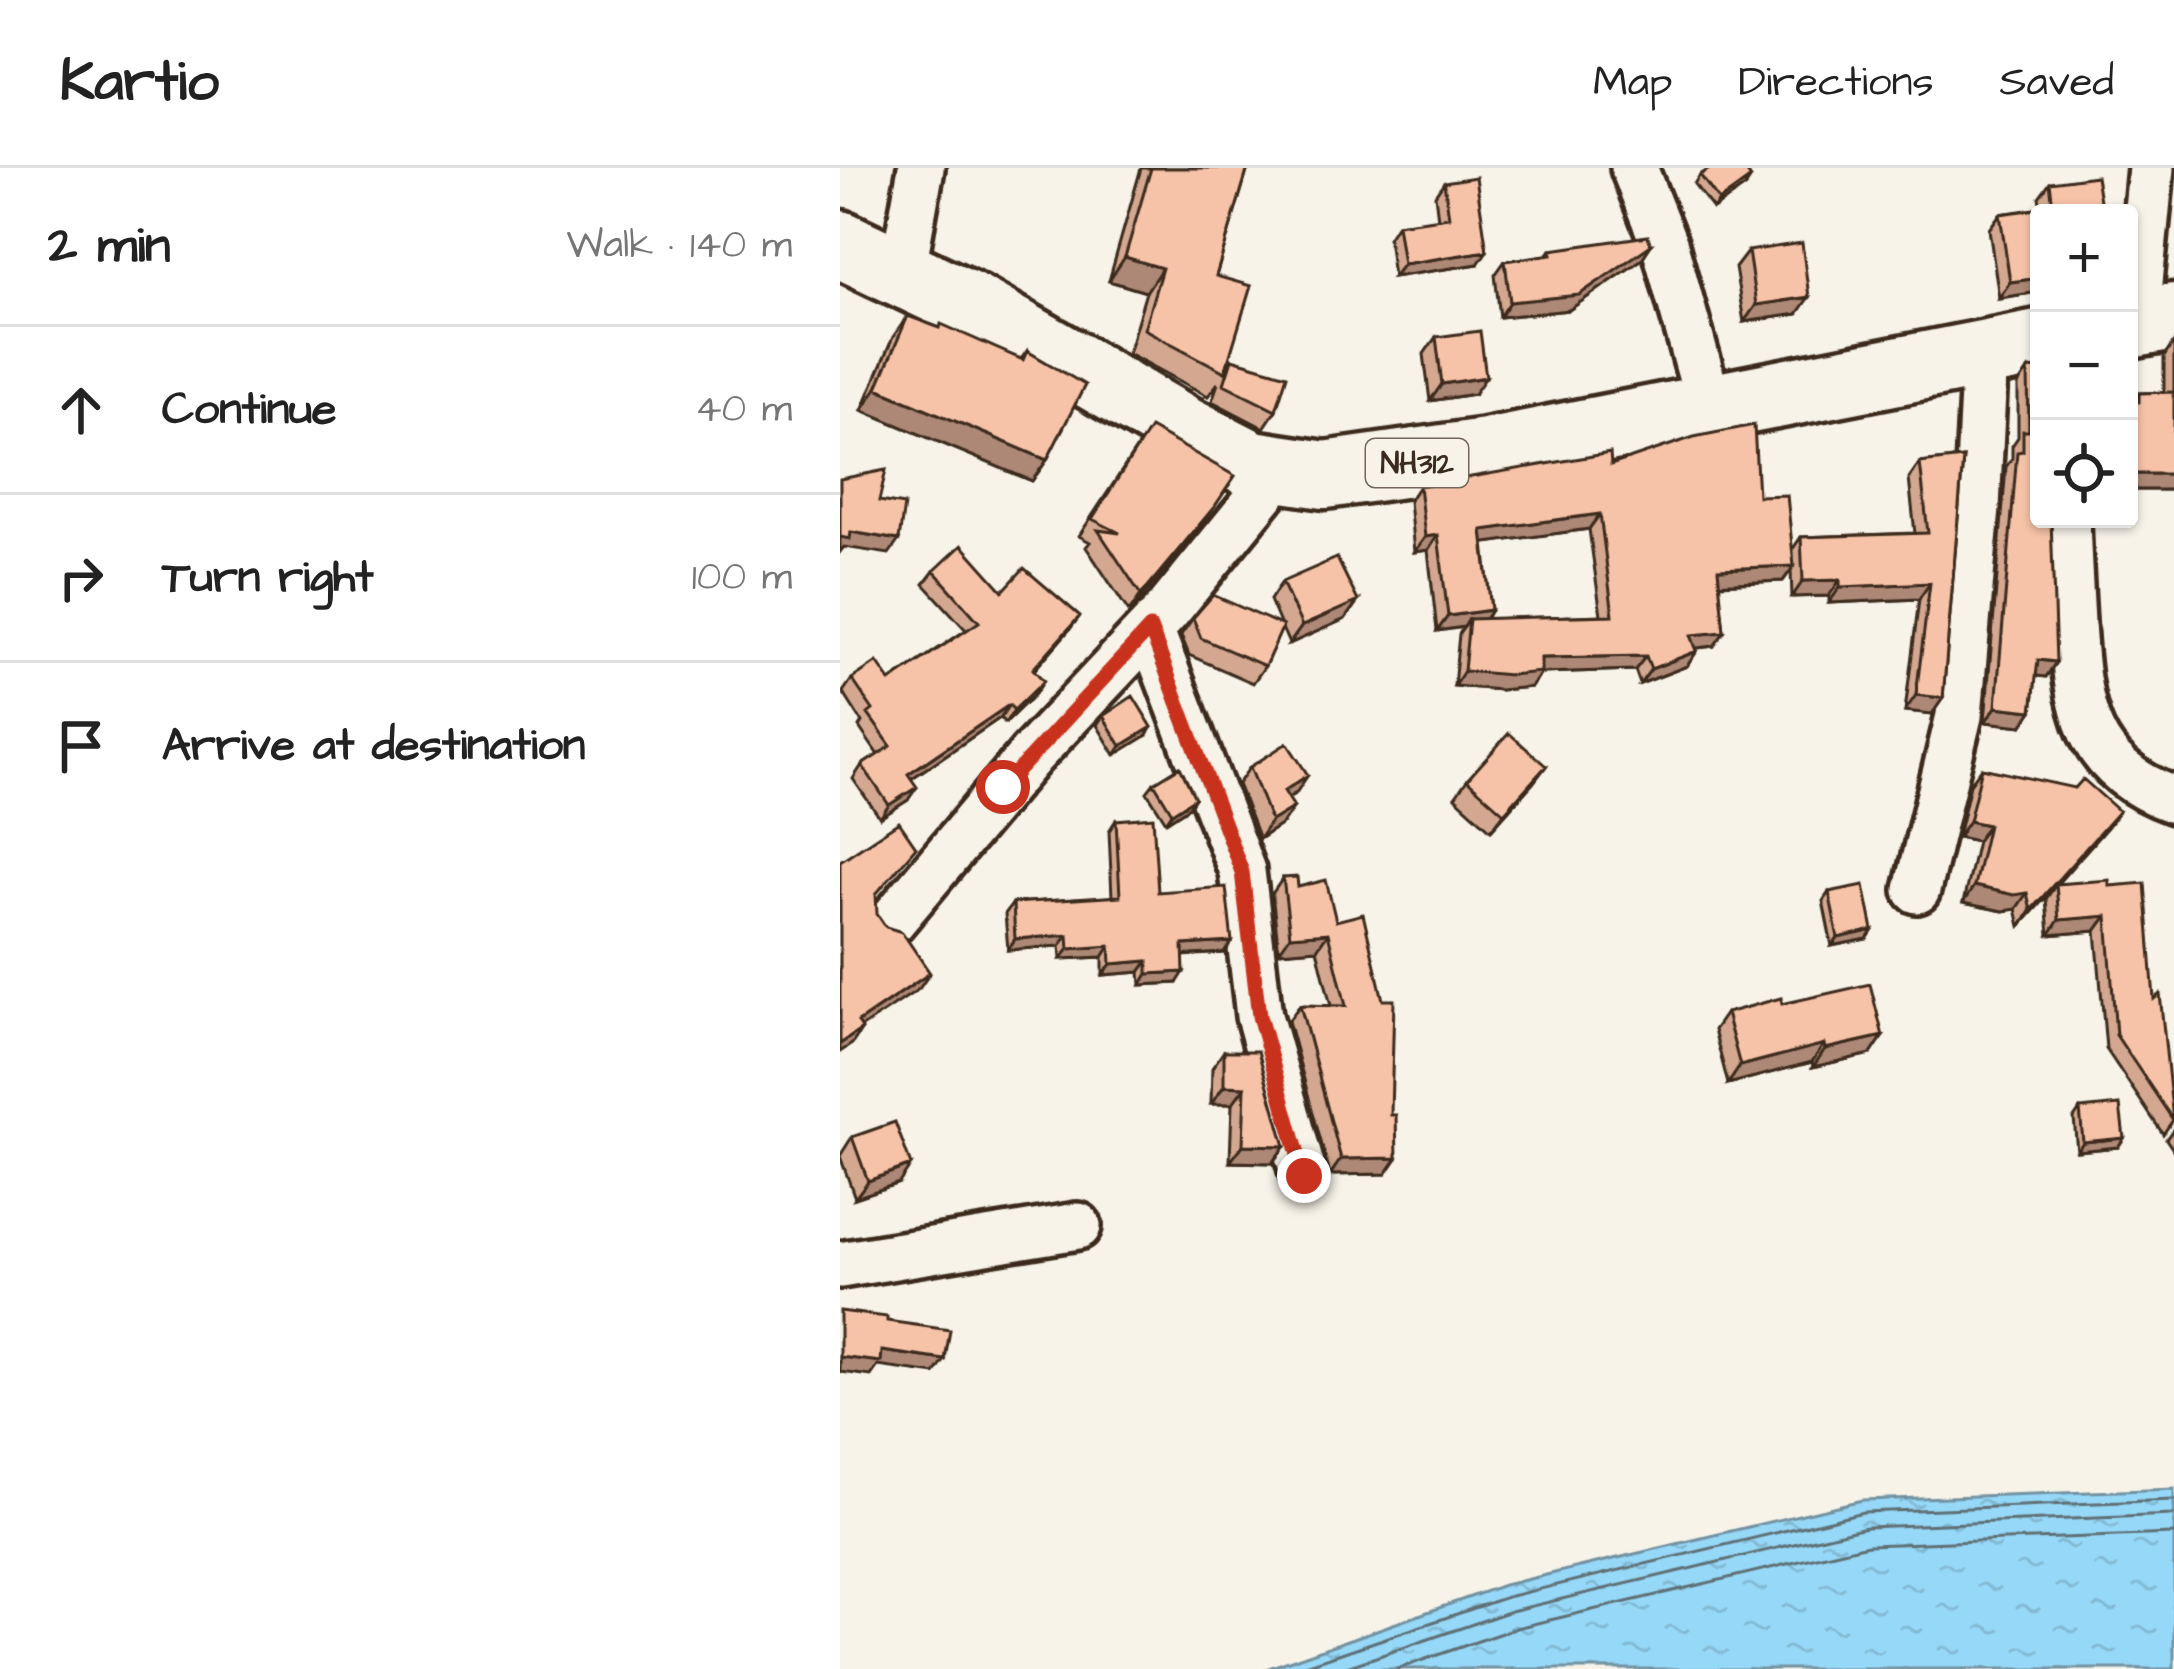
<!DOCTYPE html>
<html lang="en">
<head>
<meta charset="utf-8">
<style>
  :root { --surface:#fff; --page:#f6f6f6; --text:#222; --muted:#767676; --line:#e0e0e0 }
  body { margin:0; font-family:"Architects Daughter",sans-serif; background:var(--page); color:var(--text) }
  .controls { position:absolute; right:36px; top:36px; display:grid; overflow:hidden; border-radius:12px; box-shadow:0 3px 9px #0004 }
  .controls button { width:108px; height:108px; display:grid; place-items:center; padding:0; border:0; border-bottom:3px solid var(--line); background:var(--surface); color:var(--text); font:60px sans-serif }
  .stop { position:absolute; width:36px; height:36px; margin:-27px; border:9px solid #c8321e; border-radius:50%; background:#fff }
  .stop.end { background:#c8321e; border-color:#fff; box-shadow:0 3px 12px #0008 }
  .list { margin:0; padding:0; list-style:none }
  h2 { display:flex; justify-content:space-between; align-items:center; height:156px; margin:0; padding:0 48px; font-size:51px }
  h2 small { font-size:39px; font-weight:400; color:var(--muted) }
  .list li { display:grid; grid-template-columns:78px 1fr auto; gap:36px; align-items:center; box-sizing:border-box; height:168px; padding:0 48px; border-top:3px solid var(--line) }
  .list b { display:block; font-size:45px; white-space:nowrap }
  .list em { font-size:39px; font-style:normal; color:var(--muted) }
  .icon { flex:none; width:66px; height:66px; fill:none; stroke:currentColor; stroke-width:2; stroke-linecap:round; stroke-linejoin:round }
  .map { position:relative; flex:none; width:1334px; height:1501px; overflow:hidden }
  header { display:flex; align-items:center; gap:72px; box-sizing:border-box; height:168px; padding:0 60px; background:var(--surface); border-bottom:3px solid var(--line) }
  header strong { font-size:57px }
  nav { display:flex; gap:66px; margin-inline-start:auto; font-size:42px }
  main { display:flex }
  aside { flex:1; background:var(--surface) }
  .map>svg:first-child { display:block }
  .water { fill:url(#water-ripples); stroke:#7292a1; stroke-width:3 }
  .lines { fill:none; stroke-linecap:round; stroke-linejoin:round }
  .shore { stroke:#5f7075; stroke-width:3 }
  .street-casing { stroke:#3b2a1e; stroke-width:54 }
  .highway-casing { stroke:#3b2a1e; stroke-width:75 }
  .street { stroke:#f7f3e8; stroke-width:45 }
  .highway { stroke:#f7f3e8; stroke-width:66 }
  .wall { fill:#d4a890; stroke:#3b2a1e; stroke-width:3; fill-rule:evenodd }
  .shaded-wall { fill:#ad8876; stroke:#3b2a1e; stroke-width:3 }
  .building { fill:#f7c3a8; stroke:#3b2a1e; stroke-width:3 }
  .route { stroke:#c8321e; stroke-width:15 }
  .labels { text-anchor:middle; stroke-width:9; stroke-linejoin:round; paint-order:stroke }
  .shield { fill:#f7f3e8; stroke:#73665b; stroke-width:3 }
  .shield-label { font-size:30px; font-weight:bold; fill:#3b2a1e }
</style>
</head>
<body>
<header>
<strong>Kartio</strong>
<nav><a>Map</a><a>Directions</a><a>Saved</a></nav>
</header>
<main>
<aside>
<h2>2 min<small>Walk · 140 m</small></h2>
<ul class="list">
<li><svg class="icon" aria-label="ahead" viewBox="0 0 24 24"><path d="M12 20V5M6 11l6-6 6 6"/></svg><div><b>Continue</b></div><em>40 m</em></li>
<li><svg class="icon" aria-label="right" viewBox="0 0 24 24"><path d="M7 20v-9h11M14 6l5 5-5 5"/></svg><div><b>Turn right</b></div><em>100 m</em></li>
<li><svg class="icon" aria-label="arrive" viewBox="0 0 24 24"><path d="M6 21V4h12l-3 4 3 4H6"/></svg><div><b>Arrive at destination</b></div></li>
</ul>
</aside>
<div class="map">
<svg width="1334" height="1501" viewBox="0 0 1334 1501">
  <defs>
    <pattern id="water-ripples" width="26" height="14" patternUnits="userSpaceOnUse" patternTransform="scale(3)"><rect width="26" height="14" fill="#96d8f8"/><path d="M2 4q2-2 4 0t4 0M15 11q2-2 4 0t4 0" fill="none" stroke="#82bad4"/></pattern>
  </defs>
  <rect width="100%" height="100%" fill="#f7f3e8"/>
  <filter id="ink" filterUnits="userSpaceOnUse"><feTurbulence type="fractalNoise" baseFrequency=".00833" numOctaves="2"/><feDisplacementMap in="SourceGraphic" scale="24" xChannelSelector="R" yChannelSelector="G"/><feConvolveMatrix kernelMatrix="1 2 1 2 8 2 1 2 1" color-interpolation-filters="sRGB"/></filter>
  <g filter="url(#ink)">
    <path class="water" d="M 1334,1321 L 1334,1501 L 426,1501 L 664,1417 L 1022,1332 Z"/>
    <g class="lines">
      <path class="shore" d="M 454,1501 L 667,1429 L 1023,1344 L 1334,1332
        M 501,1501 L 671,1443 L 1026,1359 L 1334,1347
        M 557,1501 L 676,1460 L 1028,1377 L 1334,1366"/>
      <defs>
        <path id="street" d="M 794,0 L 825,78 L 870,240
          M 62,105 L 81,0
          M 1296,156 L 1311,0
          M 1227,351 C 1228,385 1230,419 1232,454 C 1237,539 1244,600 1334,632
          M 310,461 L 402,703 L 419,848 L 464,1008
          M 1077,722 L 1119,548 L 1137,339 L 1145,186
          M 52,753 L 191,587 L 327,443 L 443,300
          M 0,1097 L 238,1058"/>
        <path id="highway" d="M 0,76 L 131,138 L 344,261 L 412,296 L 485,307 L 646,284 L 1199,175
          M 1289,157 L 1334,149"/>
      </defs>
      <use href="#street" class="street-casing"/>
      <use href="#highway" class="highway-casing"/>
      <use href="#street" class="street"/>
      <use href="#highway" class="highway"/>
    </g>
    <path class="wall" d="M 301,0 L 408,0 L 376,108 L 387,198 L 392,191 L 436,242 L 424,260 L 372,233 L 378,215 L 368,228 L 288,185 L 306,124 L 269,113 Z
      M 860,7 L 905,19 L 873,41 L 854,16 Z
      M 604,14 L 638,96 L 553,109 L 548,70 L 557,56 L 598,51 L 595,27 Z
      M 1210,14 L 1262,45 L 1199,124 L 1159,130 L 1149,61 L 1160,46 L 1201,40 L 1199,29 Z
      M 811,77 L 801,92 L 729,142 L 660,149 L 655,107 L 665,93 L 707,87 L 711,82 Z
      M 908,83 L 957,146 L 904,154 L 895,100 Z
      M 68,148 L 181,191 L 187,183 L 207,292 L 192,313 L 22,242 L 53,169 Z
      M 596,169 L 634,226 L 590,233 L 584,186 Z
      M 1334,174 L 1334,322 L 1294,322 L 1289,329 L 1289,235 L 1292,235 L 1299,225 L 1324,224 L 1324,189 Z
      M 1188,202 L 1216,494 L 1206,509 L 1196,508 L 1192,543 L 1182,558 L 1145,554 L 1166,299 L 1172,290 L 1172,278 L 1178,269 L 1178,217 Z
      M 298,278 L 363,356 L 289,444 L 246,379 L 250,374 L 239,368 Z
      M 1123,290 L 1103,530 L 1092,546 L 1065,543 L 1079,431 L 989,435 L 989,428 L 952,429 L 951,402 L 943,413 L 879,416 L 884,464 L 874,478 L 856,480 L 857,483 L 847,498 L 800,516 L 795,502 L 701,505 L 691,519 L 660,522 L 614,518 L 619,466 L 624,459 L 597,463 L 588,382 L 574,384 L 569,333 L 579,318 L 771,297 L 918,328 L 952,382 L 961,369 L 1075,365 L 1069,311 L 1080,295 ZM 749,361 L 761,447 L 646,451 L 651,442 L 644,375 Z
      M 94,403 L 163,423 L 230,461 L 194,502 L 195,526 L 165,555 L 160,550 L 72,610 L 68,632 L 40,650 L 13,611 L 22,597 L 38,587 L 19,559 L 22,554 L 3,524 L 12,511 L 50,513 L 126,462 L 84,416 Z
      M 442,414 L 518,433 L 505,451 L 449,476 L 442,460 L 425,498 L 413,515 L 349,487 L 341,467 L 353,450 L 441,458 L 430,432 Z
      M 263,548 L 306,568 L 275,587 L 257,557 Z
      M 706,598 L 693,615 L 651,662 L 615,629 L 627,612 Z
      M 410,599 L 456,625 L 448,630 L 442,656 L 419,671 L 398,616 Z
      M 1142,600 L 1279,643 L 1267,659 L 1217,716 L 1269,718 L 1314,831 L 1333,952 L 1323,966 L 1266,881 L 1256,763 L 1209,767 L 1206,731 L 1213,721 L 1180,758 L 1176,741 L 1163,743 L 1123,735 L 1137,673 L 1118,669 L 1130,616 Z
      M 314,615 L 355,630 L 349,639 L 326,654 L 307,624 Z
      M 276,652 L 318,724 L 392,774 L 384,785 L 343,788 L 337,815 L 301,817 L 300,804 L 263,807 L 263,789 L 221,791 L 220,778 L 168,782 L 165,746 L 173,735 L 272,729 L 269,663 Z
      M 443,710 L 458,719 L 496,753 L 551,947 L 557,990 L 546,1006 L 490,1007 L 448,853 L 460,837 L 491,838 L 477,781 L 439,784 L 432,726 Z
      M 989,724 L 1033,762 L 1027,771 L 992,778 L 983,733 Z
      M 942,836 L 1043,868 L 1031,886 L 973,899 L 972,894 L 888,916 L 874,862 L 886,845 Z
      M 384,883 L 445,978 L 432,995 L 390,994 L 392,936 L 371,936 L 372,900 Z
      M 1240,941 L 1284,970 L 1278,979 L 1237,983 L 1234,950 Z
      M 1334,960 L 1334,983 L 1326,971 Z
      M 12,969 L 59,1015 L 15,1030 L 0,988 Z"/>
    <path class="shaded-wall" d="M 911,10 L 905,19 L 873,41 L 879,33 Z
      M 811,77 L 801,92 L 729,142 L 660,149 L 670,134 Z
      M 647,83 L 638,96 L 553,109 L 563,96 Z
      M 285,89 L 322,100 L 306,124 L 269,113 Z
      M 1199,110 L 1199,124 L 1159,130 L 1170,114 Z
      M 969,129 L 957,146 L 904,154 L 916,137 Z
      M 646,209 L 634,226 L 590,233 L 602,216 Z
      M 37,220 L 207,292 L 192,313 L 22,242 Z
      M 1294,306 L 1334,306 L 1334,322 L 1294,322 L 1289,329 L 1289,314 Z
      M 375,338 L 363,356 L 289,444 L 301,427 Z
      M 760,346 L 749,361 L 632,377 L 642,362 Z
      M 11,364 L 59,372 L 49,386 L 4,379 L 0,384 L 0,369 Z
      M 598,367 L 588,382 L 574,384 L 585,369 Z
      M 954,398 L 943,413 L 867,416 L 878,401 Z
      M 1000,412 L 989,428 L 952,429 L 963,413 Z
      M 1090,415 L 1079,431 L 989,435 L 1000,419 Z
      M 518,433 L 505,451 L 449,476 L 462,458 Z
      M 651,442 L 641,457 L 629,451 L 624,459 L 597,463 L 608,448 Z
      M 240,448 L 230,461 L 184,514 L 193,501 Z
      M 884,464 L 874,478 L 841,482 L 851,467 Z
      M 857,483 L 847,498 L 800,516 L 811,501 Z
      M 806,488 L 795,502 L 701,505 L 691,519 L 660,522 L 614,518 L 624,503 L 701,490 Z
      M 1198,492 L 1216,494 L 1206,509 L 1188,507 Z
      M 204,513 L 195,526 L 165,555 L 174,542 Z
      M 1076,527 L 1103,530 L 1092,546 L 1065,543 Z
      M 169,537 L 160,550 L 59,619 L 68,606 Z
      M 1156,539 L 1192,543 L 1182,558 L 1145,554 Z
      M 312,559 L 306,568 L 275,587 L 281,578 Z
      M 706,598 L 693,615 L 651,662 L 664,645 Z
      M 468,607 L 456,625 L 432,640 L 444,623 Z
      M 77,619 L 68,632 L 40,650 L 49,637 Z
      M 355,630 L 349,639 L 326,654 L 332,645 Z
      M 454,639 L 442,656 L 419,671 L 431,653 Z
      M 1279,643 L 1267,659 L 1180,758 L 1191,742 Z
      M 1129,653 L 1148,657 L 1137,673 L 1118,669 Z
      M 1134,718 L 1187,725 L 1176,741 L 1163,743 L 1123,735 Z
      M 1267,748 L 1256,763 L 1209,767 L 1219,752 Z
      M 1033,762 L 1027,771 L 992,778 L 998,770 Z
      M 488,765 L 477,781 L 439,784 L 450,768 Z
      M 228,767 L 220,778 L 168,782 L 175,771 Z
      M 392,774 L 384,785 L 335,788 L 343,777 Z
      M 270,778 L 263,789 L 221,791 L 229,781 Z
      M 308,793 L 300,804 L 263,807 L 271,796 Z
      M 344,804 L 337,815 L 301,817 L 308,806 Z
      M 90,805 L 79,821 L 7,869 L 18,854 Z
      M 22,861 L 12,876 L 0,884 L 0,876 Z
      M 1043,868 L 1031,886 L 973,899 L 985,881 Z
      M 984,876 L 972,894 L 888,916 L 900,898 Z
      M 384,918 L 405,919 L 392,936 L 371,936 Z
      M 1284,970 L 1278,979 L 1237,983 L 1243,974 Z
      M 403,977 L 445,978 L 432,995 L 390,994 Z
      M 557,990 L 546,1006 L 490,1007 L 501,991 Z
      M 71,997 L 59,1015 L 15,1030 L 28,1013 Z
      M 42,1183 L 105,1192 L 95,1206 L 38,1198 L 31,1208 L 0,1204 L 0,1189 Z"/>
    <path class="building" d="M 311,0 L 408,0 L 376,108 L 411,118 L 385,204 L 304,161 L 322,100 L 285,89 Z
      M 871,0 L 904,0 L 911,10 L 879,33 L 860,7 Z
      M 1256,8 L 1262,45 L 1199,45 L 1199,110 L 1170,114 L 1160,46 L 1213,39 L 1210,14 Z
      M 636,9 L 647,83 L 563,96 L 557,56 L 609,49 L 604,14 Z
      M 808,68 L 811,77 L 739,127 L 670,134 L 665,93 L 712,86 L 711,82 Z
      M 962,75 L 969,129 L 916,137 L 908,83 Z
      M 68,148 L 100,160 L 101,156 L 183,192 L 187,183 L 245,217 L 207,292 L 37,220 Z
      M 640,163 L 646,209 L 602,216 L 596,169 Z
      M 392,191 L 447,207 L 436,242 L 384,216 Z
      M 1199,199 L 1199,351 L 1211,351 L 1216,494 L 1198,492 L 1192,543 L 1156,539 L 1177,284 L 1183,283 L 1183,263 L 1189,263 L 1188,202 Z
      M 1334,224 L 1334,306 L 1294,306 L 1295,321 L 1289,322 L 1289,235 L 1299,234 L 1299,225 Z
      M 914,257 L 918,328 L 947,327 L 954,398 L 878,401 L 884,464 L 851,467 L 857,483 L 811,501 L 806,488 L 701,490 L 701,504 L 670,507 L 624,503 L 629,451 L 773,447 L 760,346 L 642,362 L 651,442 L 608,448 L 598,367 L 585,369 L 579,318 L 770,285 L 771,297 L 854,269 Z
      M 310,260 L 395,308 L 375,338 L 301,427 L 258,362 L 280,365 L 252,351 Z
      M 1123,290 L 1103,530 L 1076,527 L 1090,415 L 1000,419 L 1000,412 L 963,413 L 961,369 L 1088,365 L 1080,295 Z
      M 46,302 L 39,333 L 64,337 L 59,372 L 11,364 L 10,371 L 0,369 L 0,311 Z
      M 122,377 L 163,423 L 184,400 L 240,448 L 193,501 L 204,513 L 174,542 L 169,537 L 68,606 L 77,619 L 49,637 L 22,597 L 51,578 L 28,546 L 33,542 L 12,511 L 37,494 L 50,513 L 139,454 L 94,403 Z
      M 497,390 L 518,433 L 462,458 L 442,414 Z
      M 373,427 L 443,458 L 425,498 L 361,470 L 353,450 Z
      M 293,528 L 312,559 L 281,578 L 263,548 Z
      M 669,565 L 706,598 L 664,645 L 627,612 Z
      M 447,575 L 468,607 L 444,623 L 454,639 L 431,653 L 410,599 Z
      M 340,599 L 355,630 L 332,645 L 314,615 Z
      M 1142,600 L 1235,620 L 1243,611 L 1279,643 L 1191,742 L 1187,725 L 1174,727 L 1134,718 L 1148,657 L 1129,653 Z
      M 313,649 L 318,724 L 386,719 L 392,774 L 343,777 L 344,804 L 308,806 L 308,793 L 271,796 L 270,778 L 229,781 L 228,767 L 175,771 L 173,735 L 280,728 L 276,652 Z
      M 59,654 L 76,679 L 36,726 L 37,746 L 46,759 L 62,764 L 90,805 L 18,854 L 22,861 L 0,876 L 0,693 Z
      M 457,709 L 458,719 L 486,712 L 496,753 L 523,746 L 543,832 L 554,832 L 551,947 L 556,947 L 557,990 L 501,991 L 460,837 L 506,838 L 488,765 L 450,768 L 443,710 Z
      M 1269,712 L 1269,718 L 1305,715 L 1314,831 L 1320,826 L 1333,952 L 1276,867 L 1267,748 L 1219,752 L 1216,716 Z
      M 1024,717 L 1033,762 L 998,770 L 989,724 Z
      M 1030,816 L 1043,868 L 985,881 L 984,876 L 900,898 L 886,845 L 941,830 L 942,836 Z
      M 384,883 L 418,883 L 445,978 L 403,977 L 405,919 L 384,918 Z
      M 1280,937 L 1284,970 L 1243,974 L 1240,941 Z
      M 55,954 L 71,997 L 28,1013 L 12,969 Z
      M 0,1143 L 47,1149 L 47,1153 L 110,1162 L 105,1192 L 42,1183 L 41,1194 L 0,1189 Z"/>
  </g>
  <g class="lines" filter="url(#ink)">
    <path class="route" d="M 163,619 L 310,460 L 402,704 L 419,848 L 464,1008"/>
  </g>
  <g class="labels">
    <rect class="shield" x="526" y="271" width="102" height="48" rx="9"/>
    <g class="shield-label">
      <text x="577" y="305">NH312</text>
    </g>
  </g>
</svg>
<div class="controls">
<button>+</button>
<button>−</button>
<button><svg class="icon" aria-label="locate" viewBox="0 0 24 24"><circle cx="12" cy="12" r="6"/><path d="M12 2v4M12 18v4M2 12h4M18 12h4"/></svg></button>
</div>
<div class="stop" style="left:163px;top:619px"></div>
<div class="stop end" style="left:464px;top:1008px"></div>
</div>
</main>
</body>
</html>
